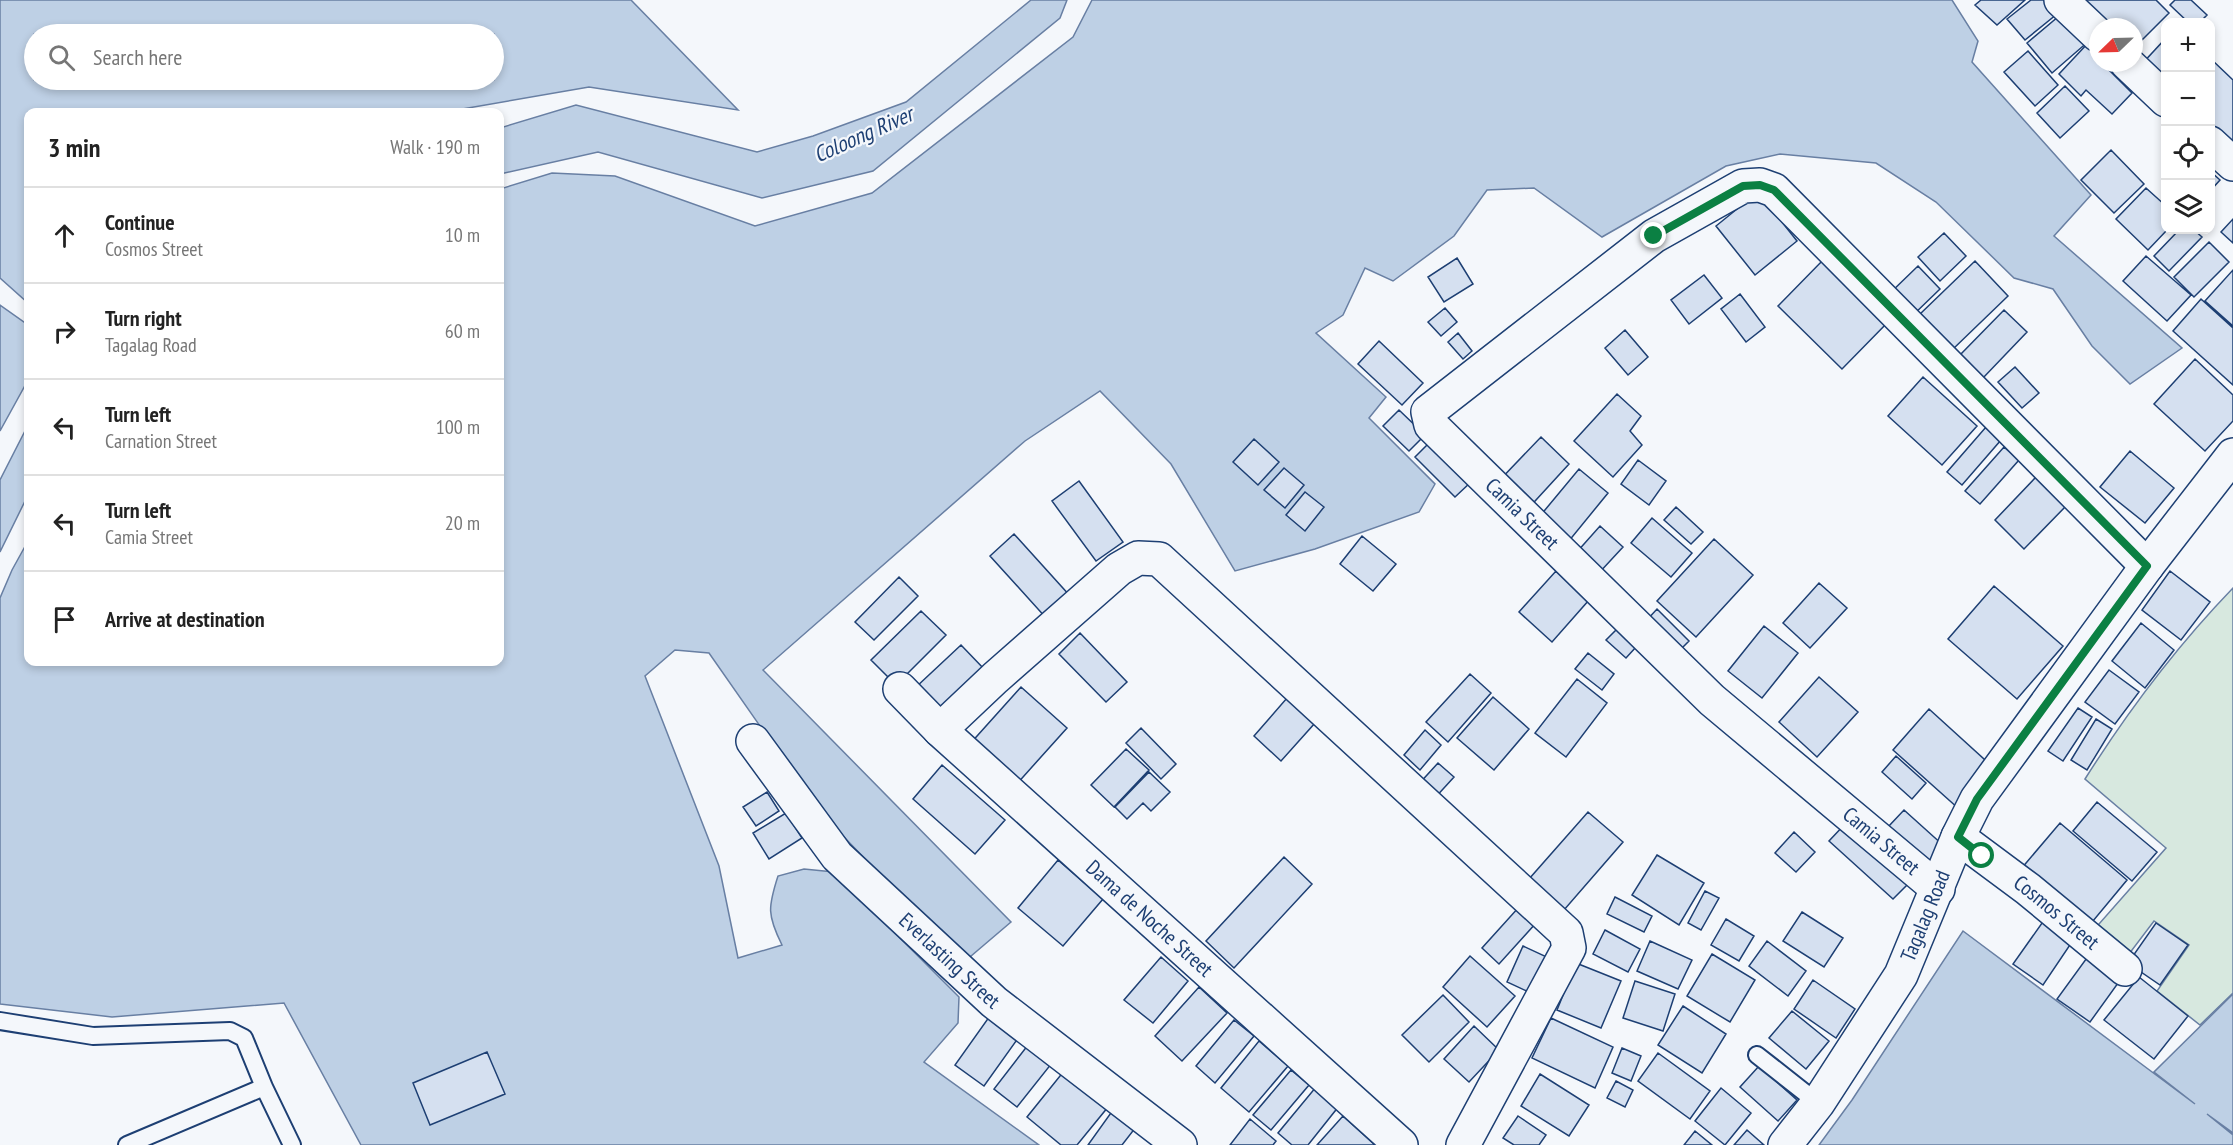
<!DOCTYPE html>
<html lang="en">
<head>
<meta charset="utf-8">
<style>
  :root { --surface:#fff; --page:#f2f2f2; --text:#222; --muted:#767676; --line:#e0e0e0 }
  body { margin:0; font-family:"PT Sans Narrow",sans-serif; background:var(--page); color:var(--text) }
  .controls { position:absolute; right:18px; top:18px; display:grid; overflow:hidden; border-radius:12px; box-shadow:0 3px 9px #0003 }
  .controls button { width:54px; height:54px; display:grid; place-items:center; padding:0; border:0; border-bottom:2px solid var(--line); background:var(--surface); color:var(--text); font:30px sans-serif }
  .compass { position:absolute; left:2089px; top:18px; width:54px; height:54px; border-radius:50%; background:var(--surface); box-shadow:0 3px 9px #0003; rotate:247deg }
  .stop { position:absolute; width:18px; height:18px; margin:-14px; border:4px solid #0b8043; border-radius:50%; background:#fff }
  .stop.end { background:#0b8043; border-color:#fff; box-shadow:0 2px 6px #0008 }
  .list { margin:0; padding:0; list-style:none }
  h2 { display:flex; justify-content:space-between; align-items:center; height:78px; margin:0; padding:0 24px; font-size:26px }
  h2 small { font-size:20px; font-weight:400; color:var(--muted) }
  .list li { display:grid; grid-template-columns:39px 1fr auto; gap:18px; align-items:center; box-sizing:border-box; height:96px; padding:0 24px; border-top:2px solid var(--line) }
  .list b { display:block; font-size:22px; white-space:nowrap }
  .list p { margin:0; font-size:20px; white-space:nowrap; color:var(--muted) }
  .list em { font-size:20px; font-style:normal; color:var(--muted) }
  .icon { flex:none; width:33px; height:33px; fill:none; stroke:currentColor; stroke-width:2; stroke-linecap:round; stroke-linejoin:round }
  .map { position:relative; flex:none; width:2233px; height:1145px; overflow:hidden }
  .search { position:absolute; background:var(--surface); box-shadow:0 3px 9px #0003; left:24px; top:24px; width:480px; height:66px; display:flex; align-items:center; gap:15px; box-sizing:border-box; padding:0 21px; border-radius:33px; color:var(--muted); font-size:22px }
  .panel { position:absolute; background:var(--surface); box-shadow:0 3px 9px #0003; left:24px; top:108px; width:480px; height:558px; border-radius:12px }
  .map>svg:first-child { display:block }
  .green { fill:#d7e8df; stroke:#687fa3; stroke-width:1.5 }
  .water { fill:#bed0e5; stroke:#687fa3; stroke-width:1.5; fill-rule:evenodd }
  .building { fill:#d5e0f0; stroke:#1d3f73; stroke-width:1.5 }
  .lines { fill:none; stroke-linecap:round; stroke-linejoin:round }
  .service-casing { stroke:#1d3f73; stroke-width:20 }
  .minor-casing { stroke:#1d3f73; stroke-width:36 }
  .service { stroke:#f4f7fb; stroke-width:16 }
  .minor { stroke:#f4f7fb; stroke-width:33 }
  .route { stroke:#0b8043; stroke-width:8 }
  .labels { text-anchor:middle; stroke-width:4.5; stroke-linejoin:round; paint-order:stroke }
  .street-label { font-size:21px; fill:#1d3f73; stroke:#f4f7fb }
  .water-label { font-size:22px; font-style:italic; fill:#1d3f73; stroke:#f4f7fb }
</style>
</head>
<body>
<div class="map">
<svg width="2233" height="1145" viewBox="0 0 2233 1145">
  <rect width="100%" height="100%" fill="#f4f7fb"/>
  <path class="green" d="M 2233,588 L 2233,993 L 2200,1025 L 2157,991 L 2189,945 L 2154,921 L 2126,958 L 2091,933 L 2166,848 L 2085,779 C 2128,711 2177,646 2233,588 Z"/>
  <path class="water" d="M 0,0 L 631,0 L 738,110 L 589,87 L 445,112 L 28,112 L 28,303 L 0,278 ZM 34,34 L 494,34 L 494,80 L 34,80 Z
    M 1031,0 L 1067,0 L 1060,18 L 873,171 L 762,198 L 598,152 L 500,174 L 500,128 L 576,105 L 757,152 L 813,136 L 906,102 Z
    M 1092,0 L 1952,0 L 1978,41 L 1972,62 L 2091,195 L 2054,236 L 2182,348 L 2130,384 L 2092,346 L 2053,289 L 2014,278 L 1936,202 L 1876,163 L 1780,154 L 1726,166 L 1602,237 L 1534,188 L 1487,190 L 1454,236 L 1393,281 L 1365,268 L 1343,315 L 1316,333 L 1386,397 L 1369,418 L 1435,484 L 1419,512 L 1315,549 L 1235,571 L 1171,464 L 1100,391 L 1025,441 L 763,670 L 1011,922 L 964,962 L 820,812 L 709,653 L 675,650 L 645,676 L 719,866 L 738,958 L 782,945 C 767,915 768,907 778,876 L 804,869 L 834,872 L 959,997 L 958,1023 L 924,1062 L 1039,1145 L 361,1145 L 284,1003 L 112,1017 L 0,1004 L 0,598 L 12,570 L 28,541 L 28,662 L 500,662 L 500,189 L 552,173 L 615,176 L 755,226 L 872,193 L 1073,37 Z
    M 0,305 L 28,325 L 28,380 L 0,431 Z
    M 28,425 L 28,495 L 0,552 L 0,480 Z
    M 1963,931 L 2195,1104 L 2154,1072 L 2233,994 L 2233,1133 L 2207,1114 L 2233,1135 L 2233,1145 L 1819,1145 L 1852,1100 Z"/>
  <path class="building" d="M 1981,0 L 2025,0 L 1997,25 L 1975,5 Z
    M 2031,0 L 2054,0 L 2062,10 L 2025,40 L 2007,19 Z
    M 2067,0 L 2156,0 L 2169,13 L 2134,48 L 2134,27 L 2098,27 Z
    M 2175,0 L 2191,0 L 2207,15 L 2200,22 L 2188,22 L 2170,5 Z
    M 2065,11 L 2090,40 L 2052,73 L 2027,43 Z
    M 2166,38 L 2166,90 L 2140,66 Z
    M 2089,42 L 2098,50 L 2098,63 L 2110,63 L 2106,67 L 2132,93 L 2112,114 L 2086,90 L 2081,96 L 2059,74 Z
    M 2028,51 L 2058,85 L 2035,106 L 2004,72 Z
    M 2211,59 L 2233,80 L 2233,151 L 2210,130 Z
    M 2065,86 L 2089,111 L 2060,138 L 2037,113 Z
    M 2111,150 L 2144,184 L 2114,213 L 2081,180 Z
    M 2210,171 L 2220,180 L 2210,191 Z
    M 2146,188 L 2166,206 L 2166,230 L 2167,230 L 2148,250 L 2116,219 Z
    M 1758,192 L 1797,241 L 1755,275 L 1716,226 Z
    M 2233,219 L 2233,243 L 2221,232 Z
    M 2179,230 L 2194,230 L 2202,237 L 2169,271 L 2154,256 Z
    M 1944,233 L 1966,256 L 1940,281 L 1918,257 Z
    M 2209,242 L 2229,262 L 2194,297 L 2174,277 Z
    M 2146,256 L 2191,295 L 2167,321 L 2123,281 Z
    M 1457,258 L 1473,284 L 1444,302 L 1428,277 Z
    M 1824,259 L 1888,322 L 1842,369 L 1778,306 Z
    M 1975,261 L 2008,296 L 1952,350 L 1919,315 Z
    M 1918,266 L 1940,289 L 1910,318 L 1888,295 Z
    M 2233,270 L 2233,326 L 2205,301 Z
    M 1704,275 L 1722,298 L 1689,324 L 1671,300 Z
    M 1740,294 L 1765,327 L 1746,342 L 1721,309 Z
    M 2201,299 L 2233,328 L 2233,385 L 2173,331 Z
    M 1445,308 L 1457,322 L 1441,336 L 1428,322 Z
    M 2004,310 L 2027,332 L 1983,378 L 1960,355 Z
    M 1625,330 L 1648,357 L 1628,375 L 1605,348 Z
    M 1458,333 L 1472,351 L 1463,359 L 1448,342 Z
    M 1379,341 L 1423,383 L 1402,405 L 1358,364 Z
    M 2195,359 L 2233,395 L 2233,421 L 2205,451 L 2154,404 Z
    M 2015,367 L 2039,393 L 2022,408 L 1998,382 Z
    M 1923,377 L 1977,426 L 1942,465 L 1888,416 Z
    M 1617,394 L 1641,416 L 1630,431 L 1642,445 L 1613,477 L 1574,441 Z
    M 1399,410 L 1425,435 L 1409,451 L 1383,426 Z
    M 1986,427 L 2001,440 L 1962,485 L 1947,472 Z
    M 1541,437 L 1569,464 L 1525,512 L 1496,484 Z
    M 1254,439 L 1279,462 L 1258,485 L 1233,462 Z
    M 1431,441 L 1472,481 L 1455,497 L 1415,457 Z
    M 2004,447 L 2019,460 L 1980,504 L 1965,491 Z
    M 2130,451 L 2174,488 L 2145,523 L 2100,487 Z
    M 1638,460 L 1666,481 L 1649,505 L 1621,484 Z
    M 1284,468 L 1304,485 L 1285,508 L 1264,490 Z
    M 1579,469 L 1608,493 L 1564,547 L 1535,522 Z
    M 2036,477 L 2066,506 L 2024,549 L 1995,520 Z
    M 1079,481 L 1123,542 L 1096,561 L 1052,501 Z
    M 1305,492 L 1324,507 L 1305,531 L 1286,515 Z
    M 1676,507 L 1703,532 L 1691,544 L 1664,520 Z
    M 1652,518 L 1692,553 L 1671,577 L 1631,543 Z
    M 1600,526 L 1623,547 L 1598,574 L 1576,553 Z
    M 1014,534 L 1071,597 L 1047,619 L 990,556 Z
    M 1362,536 L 1396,564 L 1373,591 L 1340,564 Z
    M 1714,539 L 1753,575 L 1696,637 L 1657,601 Z
    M 1556,571 L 1589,600 L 1552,642 L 1519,612 Z
    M 2170,571 L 2210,602 L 2181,640 L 2142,610 Z
    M 899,577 L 918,596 L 874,640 L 855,622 Z
    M 1819,583 L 1847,608 L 1810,648 L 1783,623 Z
    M 1994,586 L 2063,646 L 2017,699 L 1948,639 Z
    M 1657,609 L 1689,641 L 1677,653 L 1645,622 Z
    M 921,611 L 946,635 L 896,685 L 871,660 Z
    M 2141,623 L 2174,650 L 2145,688 L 2112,661 Z
    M 1764,626 L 1798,653 L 1762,698 L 1728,671 Z
    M 1617,629 L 1636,647 L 1626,658 L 1606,640 Z
    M 1080,633 L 1127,682 L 1106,702 L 1059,654 Z
    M 961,645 L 985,670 L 939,714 L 915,688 Z
    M 1588,653 L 1614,674 L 1602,690 L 1575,669 Z
    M 2109,670 L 2139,692 L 2115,724 L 2085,702 Z
    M 1470,674 L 1491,693 L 1448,742 L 1426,722 Z
    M 1819,677 L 1858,712 L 1817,757 L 1779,722 Z
    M 1577,679 L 1607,703 L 1566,757 L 1535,733 Z
    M 1021,687 L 1067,728 L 1014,787 L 969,745 Z
    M 1493,697 L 1529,729 L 1494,770 L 1457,738 Z
    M 1287,698 L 1315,723 L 1281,761 L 1254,736 Z
    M 2078,708 L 2092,717 L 2063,761 L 2048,751 Z
    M 1929,709 L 1995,769 L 1959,809 L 1893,750 Z
    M 2096,719 L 2112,729 L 2087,770 L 2071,760 Z
    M 1141,728 L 1176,764 L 1161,779 L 1126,743 Z
    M 1425,730 L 1441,745 L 1420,770 L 1404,755 Z
    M 1126,749 L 1149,770 L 1114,807 L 1091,785 Z
    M 1896,756 L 1926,783 L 1912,799 L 1882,772 Z
    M 1438,763 L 1454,777 L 1433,800 L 1417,786 Z
    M 942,765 L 1005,820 L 975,854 L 913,799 Z
    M 1149,772 L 1170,792 L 1151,811 L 1143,803 L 1127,819 L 1115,807 Z
    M 767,792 L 779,811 L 756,826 L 743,807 Z
    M 2097,802 L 2157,852 L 2132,881 L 2073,831 Z
    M 1904,810 L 1944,846 L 1929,864 L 1888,827 Z
    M 1588,812 L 1623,842 L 1564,910 L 1529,879 Z
    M 786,813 L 802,838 L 769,859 L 753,833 Z
    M 2060,823 L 2127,880 L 2088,927 L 2021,869 Z
    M 1845,824 L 1909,883 L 1893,899 L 1829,841 Z
    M 1794,832 L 1815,852 L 1796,872 L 1775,853 Z
    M 1657,855 L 1704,883 L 1679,925 L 1632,895 Z
    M 1284,857 L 1312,884 L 1234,968 L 1206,941 Z
    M 1058,860 L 1103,899 L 1063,946 L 1018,908 Z
    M 1705,891 L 1719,898 L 1701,930 L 1688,923 Z
    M 1615,897 L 1652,916 L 1644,932 L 1607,914 Z
    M 1519,907 L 1536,923 L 1499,964 L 1482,948 Z
    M 1802,912 L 1843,938 L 1824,967 L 1783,941 Z
    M 2047,916 L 2076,936 L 2043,985 L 2013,964 Z
    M 1726,919 L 1754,936 L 1739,961 L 1711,945 Z
    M 2156,923 L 2188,945 L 2160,985 L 2128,963 Z
    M 1605,930 L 1640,949 L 1628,972 L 1593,954 Z
    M 1650,941 L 1692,960 L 1678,989 L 1637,971 Z
    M 1767,941 L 1806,971 L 1788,996 L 1749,966 Z
    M 1523,946 L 1549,958 L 1533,994 L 1507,982 Z
    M 1712,954 L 1755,980 L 1730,1022 L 1687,996 Z
    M 2089,955 L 2121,979 L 2090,1022 L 2057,999 Z
    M 1470,956 L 1515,996 L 1487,1027 L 1443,987 Z
    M 1161,957 L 1188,981 L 1153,1023 L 1124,1000 Z
    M 1576,963 L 1621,981 L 1601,1028 L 1557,1010 Z
    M 2139,977 L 2188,1016 L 2154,1059 L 2104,1020 Z
    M 1813,980 L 1855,1009 L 1836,1038 L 1794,1009 Z
    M 1635,981 L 1675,994 L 1663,1031 L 1623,1018 Z
    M 1199,987 L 1227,1013 L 1182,1061 L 1155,1036 Z
    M 1443,995 L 1469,1022 L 1429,1062 L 1402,1035 Z
    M 1683,1006 L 1726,1034 L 1702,1073 L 1658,1045 Z
    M 1792,1011 L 1829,1041 L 1806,1069 L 1769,1038 Z
    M 992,1013 L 1021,1034 L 984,1086 L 955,1065 Z
    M 1551,1018 L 1613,1047 L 1595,1088 L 1532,1058 Z
    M 1234,1020 L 1254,1036 L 1215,1083 L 1196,1066 Z
    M 1474,1026 L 1499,1050 L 1469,1082 L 1444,1059 Z
    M 1259,1041 L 1288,1066 L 1249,1112 L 1221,1088 Z
    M 1028,1045 L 1052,1063 L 1017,1107 L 994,1089 Z
    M 1622,1048 L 1641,1056 L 1631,1081 L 1612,1073 Z
    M 487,1052 L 505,1094 L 430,1125 L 413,1083 Z
    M 1658,1053 L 1710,1091 L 1690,1119 L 1638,1081 Z
    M 1759,1066 L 1797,1100 L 1778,1121 L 1740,1087 Z
    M 1291,1070 L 1309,1085 L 1271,1130 L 1253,1115 Z
    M 1064,1071 L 1108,1107 L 1077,1145 L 1061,1145 L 1027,1117 Z
    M 1540,1074 L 1589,1105 L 1569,1136 L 1521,1106 Z
    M 1616,1081 L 1633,1090 L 1625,1107 L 1607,1098 Z
    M 1316,1087 L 1339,1106 L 1308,1145 L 1292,1145 L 1278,1133 Z
    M 1721,1088 L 1751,1113 L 1725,1145 L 1695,1121 Z
    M 1113,1110 L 1136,1127 L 1122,1145 L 1088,1145 Z
    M 1343,1116 L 1375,1145 L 1317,1145 Z
    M 1518,1116 L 1546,1135 L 1539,1145 L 1514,1145 L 1503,1138 Z
    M 1250,1119 L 1276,1141 L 1273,1145 L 1230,1145 Z
    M 1747,1130 L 1764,1145 L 1734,1145 Z
    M 1695,1131 L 1712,1145 L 1684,1145 Z"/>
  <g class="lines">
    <defs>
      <path id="service" d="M 0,1021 L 93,1036 L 230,1031 L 244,1038 L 264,1087 L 292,1145
        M 1757,1055 L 1818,1103
        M 127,1145 L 264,1087"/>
      <g id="minor">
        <path d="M 2061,0 L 2098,35"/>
        <path d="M 2127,63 L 2166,100"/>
        <path d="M 2210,143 L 2233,164"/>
        <path id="s1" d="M 900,689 L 940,730 L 1401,1145"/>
        <path d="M 940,730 L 995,678 L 1119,569 L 1138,558 L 1159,559 L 1566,933 L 1569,948 L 1463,1145"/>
        <path id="s2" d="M 753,741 L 837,856 L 994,1002 L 1180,1145"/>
        <path id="s3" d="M 1958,837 L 2028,889 L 2125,969"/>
        <path d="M 1938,889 L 1712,700 L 1431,425 L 1428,412 L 1654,236 L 1743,186 L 1760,185 L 1774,190 L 2147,566"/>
        <path id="s4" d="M 1785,1145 L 1818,1103 L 1901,975 L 1958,837 L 1977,799 L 2147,566 L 2233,455"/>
      </g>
    </defs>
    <use href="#service" class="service-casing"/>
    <use href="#minor" class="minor-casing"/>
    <use href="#service" class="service"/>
    <use href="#minor" class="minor"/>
  </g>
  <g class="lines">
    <path class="route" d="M 1654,236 L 1743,186 L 1760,185 L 1774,190 L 2147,566 L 1977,799 L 1958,837 L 1982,856"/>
  </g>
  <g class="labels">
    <g class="street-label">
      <text transform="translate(1522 514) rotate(44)" y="7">Camia Street</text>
      <text transform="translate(1881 841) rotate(40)" y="7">Camia Street</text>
      <text dy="7" stroke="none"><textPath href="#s3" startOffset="124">Cosmos Street</textPath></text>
      <text dy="7" stroke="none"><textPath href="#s4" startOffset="270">Tagalag Road</textPath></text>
      <text dy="7" stroke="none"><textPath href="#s1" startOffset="339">Dama de Noche Street</textPath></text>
      <text dy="7" stroke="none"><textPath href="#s2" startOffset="296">Everlasting Street</textPath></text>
    </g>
    <g class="water-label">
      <text transform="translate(863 134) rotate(-24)" y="8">Coloong River</text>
    </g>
  </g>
</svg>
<div class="controls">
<button>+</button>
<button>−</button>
<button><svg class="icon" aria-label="locate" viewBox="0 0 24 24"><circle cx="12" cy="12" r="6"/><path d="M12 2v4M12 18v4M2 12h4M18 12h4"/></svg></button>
<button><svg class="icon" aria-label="layers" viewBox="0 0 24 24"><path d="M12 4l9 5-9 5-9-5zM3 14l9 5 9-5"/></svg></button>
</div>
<svg class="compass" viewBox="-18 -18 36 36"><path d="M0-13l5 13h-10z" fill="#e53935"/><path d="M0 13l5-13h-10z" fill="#767676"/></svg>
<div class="stop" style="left:1982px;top:856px"></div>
<div class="stop end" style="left:1654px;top:236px"></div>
<div class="search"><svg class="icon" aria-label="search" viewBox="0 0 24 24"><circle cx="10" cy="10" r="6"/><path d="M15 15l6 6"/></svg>Search here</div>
<section class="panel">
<h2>3 min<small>Walk · 190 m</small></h2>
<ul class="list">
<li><svg class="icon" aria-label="ahead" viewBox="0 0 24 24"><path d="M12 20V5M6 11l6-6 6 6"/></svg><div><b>Continue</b><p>Cosmos Street</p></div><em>10 m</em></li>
<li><svg class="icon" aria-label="right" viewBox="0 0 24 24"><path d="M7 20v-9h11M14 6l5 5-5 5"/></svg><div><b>Turn right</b><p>Tagalag Road</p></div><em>60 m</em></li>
<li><svg class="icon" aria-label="left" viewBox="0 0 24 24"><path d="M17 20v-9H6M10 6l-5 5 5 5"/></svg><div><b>Turn left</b><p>Carnation Street</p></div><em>100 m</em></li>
<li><svg class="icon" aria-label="left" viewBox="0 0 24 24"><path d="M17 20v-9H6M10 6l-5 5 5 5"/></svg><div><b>Turn left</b><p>Camia Street</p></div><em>20 m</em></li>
<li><svg class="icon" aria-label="arrive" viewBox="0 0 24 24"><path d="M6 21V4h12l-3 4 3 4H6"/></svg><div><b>Arrive at destination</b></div></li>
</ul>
</section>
</div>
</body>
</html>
